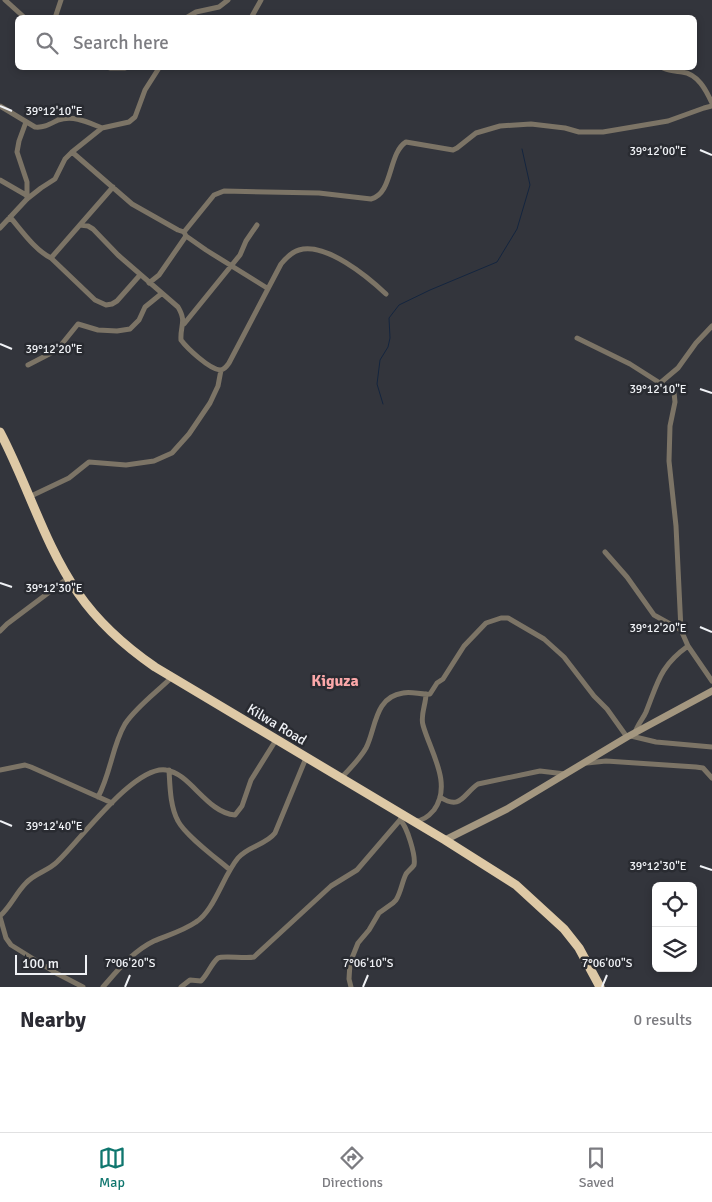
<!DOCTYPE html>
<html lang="en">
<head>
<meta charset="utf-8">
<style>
  :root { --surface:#fff; --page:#f7f7f7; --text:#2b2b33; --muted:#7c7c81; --line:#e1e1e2; --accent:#0f766e }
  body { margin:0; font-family:Signika,sans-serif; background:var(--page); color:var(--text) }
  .controls { position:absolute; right:15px; bottom:15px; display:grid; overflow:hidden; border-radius:8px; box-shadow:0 2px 8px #0003 }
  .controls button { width:45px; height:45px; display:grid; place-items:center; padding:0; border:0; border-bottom:1px solid var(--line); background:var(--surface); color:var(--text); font:25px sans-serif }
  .scale { position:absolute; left:15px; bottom:12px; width:72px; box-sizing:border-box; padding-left:5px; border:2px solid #f0f2f6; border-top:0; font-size:14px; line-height:18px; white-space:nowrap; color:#f0f2f6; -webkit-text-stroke:4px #292b31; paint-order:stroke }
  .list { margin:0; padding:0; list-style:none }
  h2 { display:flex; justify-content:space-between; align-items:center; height:65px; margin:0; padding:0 20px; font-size:21px }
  h2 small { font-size:16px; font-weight:400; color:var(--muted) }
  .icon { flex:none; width:28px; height:28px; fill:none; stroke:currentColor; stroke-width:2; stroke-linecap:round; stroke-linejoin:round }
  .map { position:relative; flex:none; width:712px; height:987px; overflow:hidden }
  .search { position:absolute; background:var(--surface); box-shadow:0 2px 8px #0003; left:15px; right:15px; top:15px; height:55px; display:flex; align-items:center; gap:12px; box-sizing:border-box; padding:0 18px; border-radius:8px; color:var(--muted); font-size:19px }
  .sheet { height:145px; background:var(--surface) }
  nav { display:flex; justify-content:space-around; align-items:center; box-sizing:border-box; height:70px; border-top:1px solid var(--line); background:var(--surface); font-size:14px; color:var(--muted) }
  nav a { display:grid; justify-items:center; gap:2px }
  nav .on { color:var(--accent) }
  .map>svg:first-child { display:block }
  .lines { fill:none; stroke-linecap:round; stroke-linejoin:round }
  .stream { stroke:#14253f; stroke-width:1 }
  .street { stroke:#7c7466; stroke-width:5 }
  .secondary { stroke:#a49780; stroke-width:7 }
  .highway { stroke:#dec9a6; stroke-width:9 }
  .ticks { fill:none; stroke:#f0f2f6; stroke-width:2 }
  .labels { text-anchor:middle; stroke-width:5; stroke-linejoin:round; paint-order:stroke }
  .street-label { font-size:14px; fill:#f0f2f6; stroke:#292b31 }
  .quarter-label { font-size:16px; font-weight:bold; fill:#fca8a9; stroke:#292b31 }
  .ticks-label { font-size:12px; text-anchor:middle; fill:#f0f2f6; stroke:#292b31; stroke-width:5; stroke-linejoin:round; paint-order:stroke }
</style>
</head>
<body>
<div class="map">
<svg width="712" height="987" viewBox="0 0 712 987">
  <rect width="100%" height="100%" fill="#33353c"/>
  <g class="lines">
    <path class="stream" d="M 383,404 L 377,384 L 380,360 L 388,347 L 390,338 L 389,318 L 399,305 L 430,290 L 497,262 L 517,229 L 530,185 L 522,149"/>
    <path class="street" d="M 5,0 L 25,18
      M 55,18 L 61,0
      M 186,18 L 196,12 L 219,7 L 228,0
      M 251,18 L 261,0
      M 110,68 L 125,68
      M 663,68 C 670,71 675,71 682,72 C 698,74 706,90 712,103
      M 0,106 L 35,127 C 44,128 50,124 58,120 C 74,115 87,122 102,128
      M 26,122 L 19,141 L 17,152 L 27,182 L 27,199
      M 72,152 L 132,204 L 178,230 L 184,232 L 186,236 L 206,250 L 267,288
      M 0,180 L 26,195
      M 10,217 C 22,231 35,250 51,258 L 113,187
      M 80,225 L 88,226 L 93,229 L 118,255 L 178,307 C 187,322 180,325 181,340 C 187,348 209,369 220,370 C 224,370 226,367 229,363 L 281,264 C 286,258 292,252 299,250 C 326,242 368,277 386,294
      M 0,228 L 27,199 L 41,188 L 55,179 L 65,159 L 72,152 L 102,128 L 129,122 L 135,117 L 145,90 L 159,68
      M 184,232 L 214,195 L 224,191 L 319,193 L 371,199 C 393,194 388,153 406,142 L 453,150 L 457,148 L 476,133 L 500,126 L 531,124 L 565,128 L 579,132 L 603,132 L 668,121 L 704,108 L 712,106
      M 51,258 L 95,300 L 106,305 L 112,304 L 117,301 L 140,275
      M 149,283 L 159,275 L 186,236
      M 184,324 L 240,255 L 246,241 L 257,225
      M 577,338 L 630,364 L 674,392 L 675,402 L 670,426 L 669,461 L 676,526 L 681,630 L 688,646 L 712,681
      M 28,365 L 57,350 L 78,324 L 98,330 L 117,331 L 130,329 L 139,320 L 145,307 L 161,294
      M 659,384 L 678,368 L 696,343 L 712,326
      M 29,497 L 69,478 L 89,462 L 126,465 L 154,461 L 172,453 L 189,434 L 210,403 L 218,386 L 221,370
      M 605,552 L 627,577 L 654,615 L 681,630
      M 0,631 L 7,624 L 68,578
      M 635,733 C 637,725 643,719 646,712 C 658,682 660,666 688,646
      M 631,736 L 656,742 L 712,747
      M 587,763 L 606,761 L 696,767 L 703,768 L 712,778
      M 0,770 L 25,765 L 31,767 L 112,803
      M 169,770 C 170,786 170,806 178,821 C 185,835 216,858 229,869
      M 340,779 C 350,769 359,760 366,748 C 376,729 374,697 403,693 C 412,691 421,695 430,694 L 437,683 L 443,679 L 464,646 L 486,623 L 501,618 L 508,618 L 544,639 L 564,657 L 594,696 L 607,709 L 627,737
      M 98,797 C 111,773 112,746 125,724 C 137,706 157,692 172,677
      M 440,797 C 461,811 463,794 478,784 L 540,771 L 565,774
      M 415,821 C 423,821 429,816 434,810 C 453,784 430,751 423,725 C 420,716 426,704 426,694
      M 0,916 C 11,906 16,893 26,883 C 35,873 48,871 57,862 C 79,842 134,765 166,770 C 190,773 207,813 235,815 L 242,806 L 251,780 L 276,740
      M 0,917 L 6,938 L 11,945 L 56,973 L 83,987
      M 103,987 C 118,970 133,951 154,941 C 168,935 183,931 196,922 C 214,911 223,876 238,858 C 248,846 266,845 275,833 L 306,758
      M 181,987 L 190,980 L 201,981 C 208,974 211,964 218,958 C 223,955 245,959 254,957 L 331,886 L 357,870 L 400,820 L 402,815
      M 351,987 L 349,979 L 350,963 L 358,943 L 369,930 L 379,913 L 393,903 L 396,900 C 401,892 402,882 406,874 C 408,871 412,868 414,865 C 416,856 407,826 400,820"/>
    <path class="secondary" d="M 445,840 L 507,809 L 627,737 L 712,691"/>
    <path class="highway" d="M 0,432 C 28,485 44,544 78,593 C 98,622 126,647 155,667 L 445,840 L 516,885 L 564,929 L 579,948 L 600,987"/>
  </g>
  <path class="ticks" d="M 0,106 L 12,111M 700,150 L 712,155M 0,344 L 12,349M 700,389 L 712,393M 0,583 L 12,587M 700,627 L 712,632M 0,821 L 12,826M 700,866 L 712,870M 125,987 L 130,975M 363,987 L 368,975M 602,987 L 607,975"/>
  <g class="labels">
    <g class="street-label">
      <text transform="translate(277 724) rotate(31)" y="5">Kilwa Road</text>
    </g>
    <g class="quarter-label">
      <text x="335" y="686">Kiguza</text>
    </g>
  </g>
  <g class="ticks-label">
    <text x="54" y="115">39°12'10"E</text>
    <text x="658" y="155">39°12'00"E</text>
    <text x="54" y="353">39°12'20"E</text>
    <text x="658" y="393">39°12'10"E</text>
    <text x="54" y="592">39°12'30"E</text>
    <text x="658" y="632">39°12'20"E</text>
    <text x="54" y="830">39°12'40"E</text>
    <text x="658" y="870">39°12'30"E</text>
    <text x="130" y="967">7°06'20"S</text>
    <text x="368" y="967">7°06'10"S</text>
    <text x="607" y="967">7°06'00"S</text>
  </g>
</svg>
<div class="controls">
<button><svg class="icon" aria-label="locate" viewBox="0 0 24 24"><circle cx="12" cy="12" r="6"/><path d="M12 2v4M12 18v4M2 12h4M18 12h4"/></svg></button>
<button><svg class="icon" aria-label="layers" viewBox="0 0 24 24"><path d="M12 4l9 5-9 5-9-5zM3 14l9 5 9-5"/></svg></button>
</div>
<div class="scale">100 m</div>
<div class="search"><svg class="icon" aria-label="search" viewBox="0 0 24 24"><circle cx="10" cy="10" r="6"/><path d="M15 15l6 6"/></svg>Search here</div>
</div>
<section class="sheet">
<h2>Nearby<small>0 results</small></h2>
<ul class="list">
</ul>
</section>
<nav>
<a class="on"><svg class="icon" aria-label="map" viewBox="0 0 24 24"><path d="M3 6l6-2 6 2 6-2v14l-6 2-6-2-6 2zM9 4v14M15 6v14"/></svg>Map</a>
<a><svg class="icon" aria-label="directions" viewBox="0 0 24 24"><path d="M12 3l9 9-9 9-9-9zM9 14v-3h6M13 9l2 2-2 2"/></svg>Directions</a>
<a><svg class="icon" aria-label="saved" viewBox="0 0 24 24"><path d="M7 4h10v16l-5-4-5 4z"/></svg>Saved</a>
</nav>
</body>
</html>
